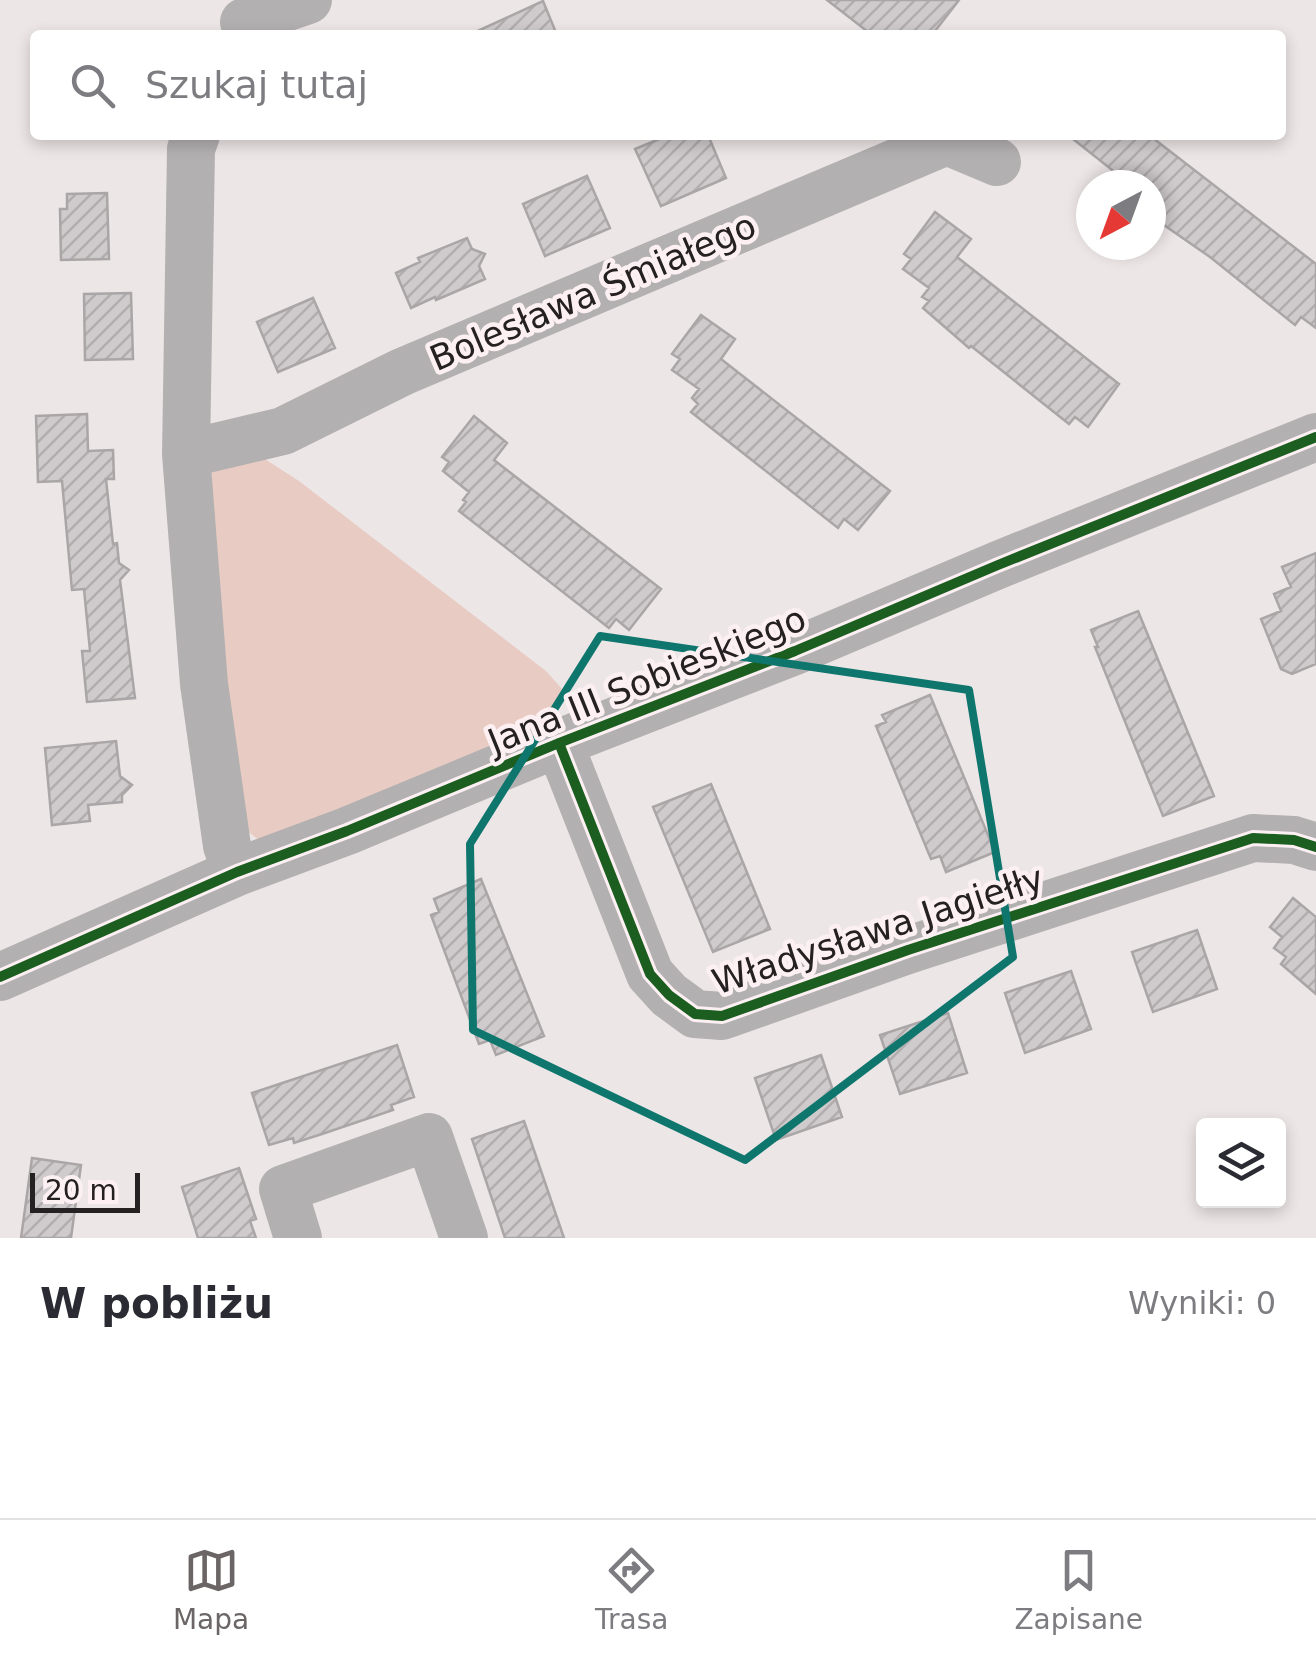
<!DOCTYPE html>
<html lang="pl">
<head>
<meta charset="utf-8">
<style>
  :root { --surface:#fff; --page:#f2f2f3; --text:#2b2b33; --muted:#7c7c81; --line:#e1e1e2; --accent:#6b6566 }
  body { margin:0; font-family:"DejaVu Sans",sans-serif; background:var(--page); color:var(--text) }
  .controls { position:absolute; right:30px; bottom:30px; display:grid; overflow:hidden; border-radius:10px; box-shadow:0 5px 15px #0003 }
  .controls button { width:90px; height:90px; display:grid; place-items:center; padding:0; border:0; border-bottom:2px solid var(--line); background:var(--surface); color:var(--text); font:50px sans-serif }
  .compass { position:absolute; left:1076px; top:170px; width:90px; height:90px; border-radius:50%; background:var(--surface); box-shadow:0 5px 15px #0003; rotate:221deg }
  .scale { position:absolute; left:30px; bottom:25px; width:110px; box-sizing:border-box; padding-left:10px; border:5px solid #252021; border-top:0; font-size:28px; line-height:35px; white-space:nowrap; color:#252021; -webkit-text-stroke:8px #fdf0f3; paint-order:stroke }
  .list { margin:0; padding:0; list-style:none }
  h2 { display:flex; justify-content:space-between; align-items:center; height:130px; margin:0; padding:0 40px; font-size:42px }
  h2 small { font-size:32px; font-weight:400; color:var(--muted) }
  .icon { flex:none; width:55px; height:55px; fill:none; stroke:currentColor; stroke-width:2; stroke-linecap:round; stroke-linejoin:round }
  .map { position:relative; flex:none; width:1316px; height:1238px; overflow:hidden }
  .search { position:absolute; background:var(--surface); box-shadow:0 5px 15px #0003; left:30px; right:30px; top:30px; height:110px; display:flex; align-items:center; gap:25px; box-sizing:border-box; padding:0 35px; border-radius:10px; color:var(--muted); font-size:38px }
  .sheet { height:280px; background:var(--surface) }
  nav { display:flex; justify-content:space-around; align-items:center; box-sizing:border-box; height:140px; border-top:2px solid var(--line); background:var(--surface); font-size:28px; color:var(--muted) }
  nav a { display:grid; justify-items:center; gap:5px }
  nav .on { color:var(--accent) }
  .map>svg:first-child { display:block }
  .grass { fill:#e8ccc3 }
  .building { fill:url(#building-hatch); stroke:#aaa6a7; stroke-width:2.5 }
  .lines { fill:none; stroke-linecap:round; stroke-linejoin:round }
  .minor { stroke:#b3b0b1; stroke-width:48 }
  .cycleway-casing { stroke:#fdf0f3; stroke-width:16 }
  .cycleway { stroke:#1b5e20; stroke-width:10 }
  .marked { fill:none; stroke:#0f766e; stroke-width:8; stroke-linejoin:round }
  .labels { text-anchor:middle; stroke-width:9; stroke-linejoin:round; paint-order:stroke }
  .street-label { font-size:35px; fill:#252021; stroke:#fdf0f3 }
</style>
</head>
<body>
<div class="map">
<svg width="1316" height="1238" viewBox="0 0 1316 1238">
  <defs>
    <pattern id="building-hatch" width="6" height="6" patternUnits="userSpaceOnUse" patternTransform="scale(2.5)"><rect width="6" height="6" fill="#cfcacc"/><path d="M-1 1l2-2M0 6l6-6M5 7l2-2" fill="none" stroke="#b2adaf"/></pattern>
  </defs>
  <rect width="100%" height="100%" fill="#ede6e7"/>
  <path class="grass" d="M 248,448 L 299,481 L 546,671 L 563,690 L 551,725 L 261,842 L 239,824 L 206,459 Z"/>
  <path class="building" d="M 827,0 L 959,0 L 932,35 L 872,35 Z
    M 543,1 L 557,35 L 469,35 Z
    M 669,135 L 708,135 L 726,178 L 661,206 L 635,149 Z
    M 1068,135 L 1149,135 L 1316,264 L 1316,328 L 1301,317 L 1295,325 L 1210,257 L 1151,216 L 1151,185 L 1131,185 Z
    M 587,176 L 610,228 L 545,256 L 523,204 Z
    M 107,193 L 109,259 L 61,260 L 60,209 L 67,209 L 67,194 Z
    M 935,212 L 971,239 L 957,257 L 1119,384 L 1088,427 L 1075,417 L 1069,424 L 971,346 L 969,348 L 923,308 L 929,301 L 922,297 L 929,288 L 903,269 L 911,259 L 904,254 Z
    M 467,238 L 472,249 L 485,254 L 479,266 L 485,279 L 436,300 L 435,297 L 411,308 L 396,273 L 420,262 L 418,258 Z
    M 131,293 L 133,359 L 85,360 L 84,294 Z
    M 313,298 L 335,348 L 278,372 L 257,322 Z
    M 701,315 L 735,339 L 721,359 L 890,491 L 858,530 L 844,519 L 838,528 L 691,412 L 698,404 L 692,398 L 699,389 L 672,370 L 680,359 L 672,354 Z
    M 87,414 L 88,451 L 113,450 L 114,479 L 106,479 L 113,544 L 117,543 L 119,563 L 129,570 L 120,580 L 135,698 L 87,702 L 82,651 L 90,651 L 84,589 L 72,590 L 62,481 L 38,482 L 36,416 Z
    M 474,416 L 507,443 L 494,460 L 661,589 L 629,630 L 616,619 L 609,628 L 459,511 L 466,502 L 463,500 L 469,492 L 443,471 L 449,462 L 442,457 Z
    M 1316,553 L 1316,664 L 1292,674 L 1281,669 L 1261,619 L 1281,611 L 1274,594 L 1291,587 L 1282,567 Z
    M 1138,611 L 1214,796 L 1163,816 L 1095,647 L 1098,647 L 1091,630 Z
    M 930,695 L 995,852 L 946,872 L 940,856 L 931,859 L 876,726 L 886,722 L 882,715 Z
    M 116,741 L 120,776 L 132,785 L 122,795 L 122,802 L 88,805 L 90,821 L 52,825 L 45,748 Z
    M 711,784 L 770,929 L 713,952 L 653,807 Z
    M 481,879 L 544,1036 L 496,1055 L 490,1040 L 479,1044 L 431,915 L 439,912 L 434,899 Z
    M 1293,898 L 1316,917 L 1316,994 L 1281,964 L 1286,957 L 1274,948 L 1282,937 L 1270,927 Z
    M 1197,930 L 1217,989 L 1153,1012 L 1132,952 Z
    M 1071,971 L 1091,1029 L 1025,1053 L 1005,993 Z
    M 948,1013 L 967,1073 L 900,1094 L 880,1035 Z
    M 397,1045 L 414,1097 L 391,1105 L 393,1110 L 322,1134 L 294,1143 L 293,1138 L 269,1145 L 252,1093 Z
    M 821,1055 L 842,1117 L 776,1140 L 755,1078 Z
    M 524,1121 L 564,1238 L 505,1238 L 472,1139 Z
    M 32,1158 L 81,1165 L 71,1238 L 21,1238 Z
    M 239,1168 L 256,1219 L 250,1221 L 256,1238 L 198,1238 L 182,1187 Z"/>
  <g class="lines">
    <path class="minor" d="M 244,22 L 308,0
      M 196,135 L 191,149 L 186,454 L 204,684 L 227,846 L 237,872
      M 186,454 L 283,431 L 402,372 L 947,141 L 997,162
      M 559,743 L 650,974 L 669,995 L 695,1014 L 722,1016 L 908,950 L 1253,838 L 1294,840 L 1316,847
      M 0,977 L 237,872 L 347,831 L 559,743 L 795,651 L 998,565 L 1316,437
      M 298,1238 L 283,1189 L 429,1137 L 464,1238"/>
    <defs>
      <path id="cycleway" d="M 559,743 L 650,974 L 669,995 L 695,1014 L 722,1016 L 908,950 L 1253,838 L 1294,840 L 1316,847
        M 0,977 L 237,872 L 347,831 L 559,743 L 795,651 L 998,565 L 1316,437"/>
    </defs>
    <use href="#cycleway" class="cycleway-casing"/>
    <use href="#cycleway" class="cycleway"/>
  </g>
  <path class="marked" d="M 600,636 L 969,690 L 1013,957 L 745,1160 L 473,1030 L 470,844 Z"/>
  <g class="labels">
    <g class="street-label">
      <text transform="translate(593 292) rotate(-23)" y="12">Bolesława Śmiałego</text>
      <text transform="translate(647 680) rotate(-22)" y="12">Jana III Sobieskiego</text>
      <text transform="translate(878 930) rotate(-18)" y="12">Władysława Jagiełły</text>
    </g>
  </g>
</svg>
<div class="controls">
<button><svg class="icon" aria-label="layers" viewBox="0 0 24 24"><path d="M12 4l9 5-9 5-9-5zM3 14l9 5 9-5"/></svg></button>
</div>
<svg class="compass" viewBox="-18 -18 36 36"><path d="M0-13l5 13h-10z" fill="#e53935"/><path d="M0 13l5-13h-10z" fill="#7c7c81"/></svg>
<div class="scale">20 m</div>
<div class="search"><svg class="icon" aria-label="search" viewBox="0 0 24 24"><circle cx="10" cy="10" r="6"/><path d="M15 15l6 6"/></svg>Szukaj tutaj</div>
</div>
<section class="sheet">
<h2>W pobliżu<small>Wyniki: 0</small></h2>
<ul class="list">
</ul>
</section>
<nav>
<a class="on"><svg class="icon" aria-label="map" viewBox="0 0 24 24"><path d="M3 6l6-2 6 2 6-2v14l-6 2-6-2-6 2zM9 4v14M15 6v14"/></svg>Mapa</a>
<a><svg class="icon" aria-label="directions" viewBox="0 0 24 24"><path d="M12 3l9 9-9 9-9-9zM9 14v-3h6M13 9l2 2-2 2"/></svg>Trasa</a>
<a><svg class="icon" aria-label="saved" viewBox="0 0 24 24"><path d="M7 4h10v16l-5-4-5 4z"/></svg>Zapisane</a>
</nav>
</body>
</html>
